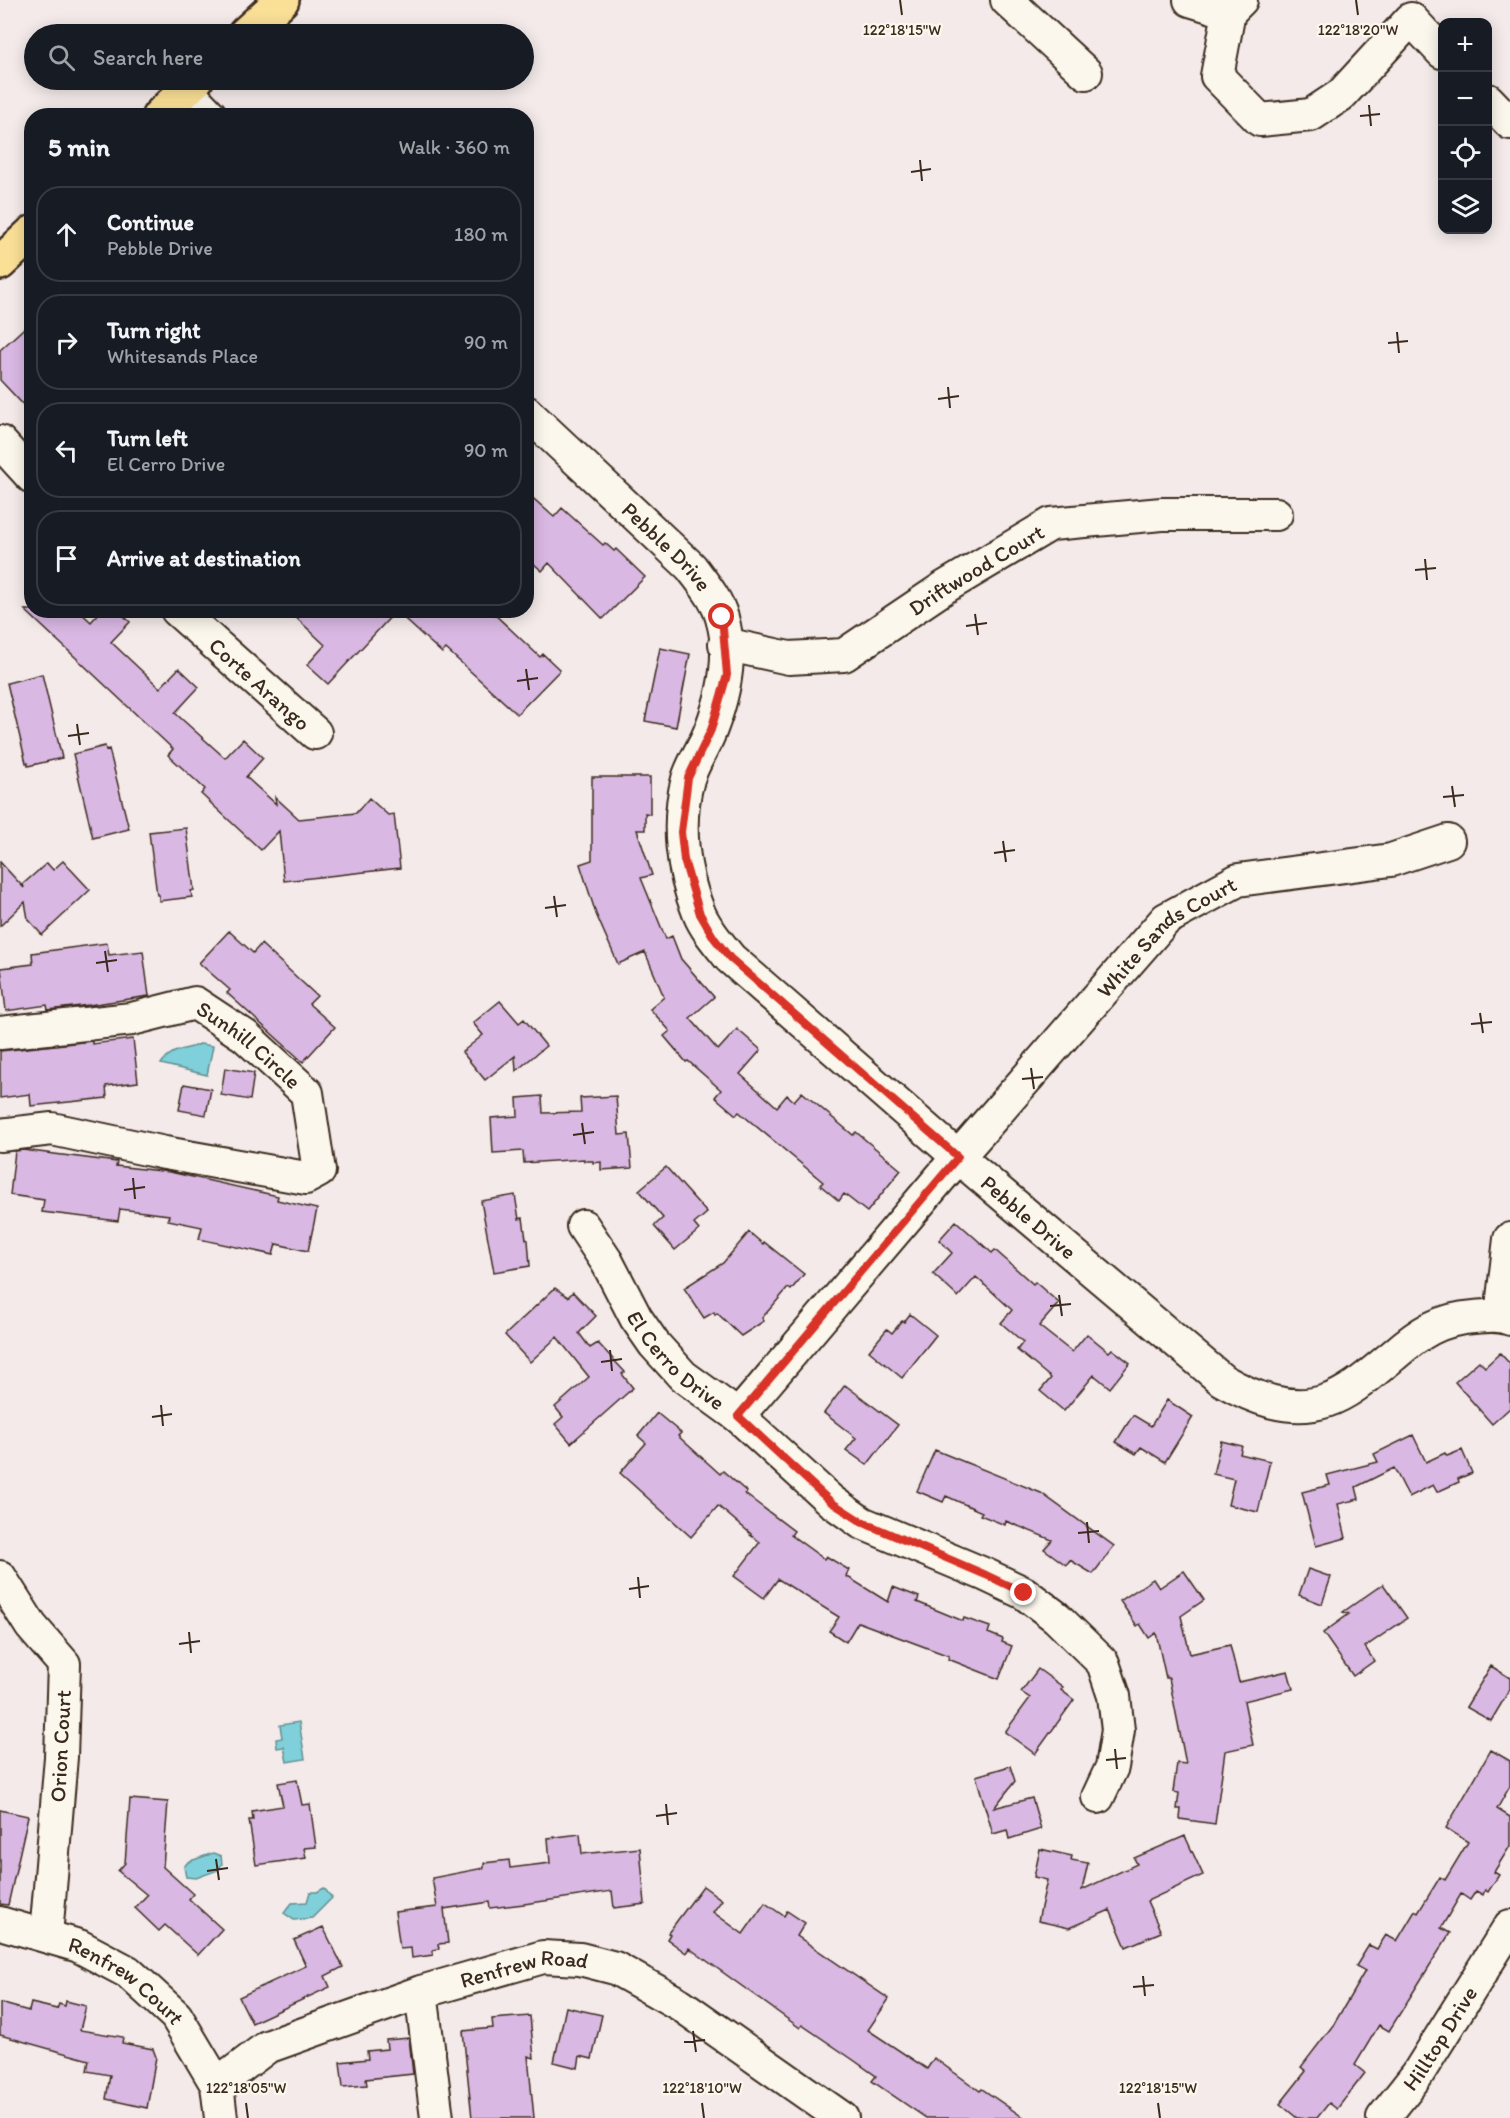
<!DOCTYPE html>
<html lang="en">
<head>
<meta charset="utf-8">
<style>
  :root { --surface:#171b24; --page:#242831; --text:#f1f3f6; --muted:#9ea1a6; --line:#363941 }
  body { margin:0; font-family:Itim,sans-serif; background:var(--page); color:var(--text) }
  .controls { position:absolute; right:18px; top:18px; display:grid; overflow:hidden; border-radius:12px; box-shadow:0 3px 15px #0003 }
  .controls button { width:54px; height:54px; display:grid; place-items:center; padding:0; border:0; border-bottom:2px solid var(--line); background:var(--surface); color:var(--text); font:30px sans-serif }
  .stop { position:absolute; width:18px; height:18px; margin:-14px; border:4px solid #d93025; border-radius:50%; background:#fff }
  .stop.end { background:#d93025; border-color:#fff; box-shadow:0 2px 6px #0008 }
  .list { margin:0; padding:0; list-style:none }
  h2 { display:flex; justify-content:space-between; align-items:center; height:78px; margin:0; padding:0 24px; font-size:26px }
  h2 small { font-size:20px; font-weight:400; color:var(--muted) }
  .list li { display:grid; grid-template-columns:39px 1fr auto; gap:18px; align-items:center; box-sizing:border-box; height:96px; margin:0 12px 12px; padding:0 12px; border:2px solid var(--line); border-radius:24px }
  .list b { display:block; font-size:22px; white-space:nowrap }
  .list p { margin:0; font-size:20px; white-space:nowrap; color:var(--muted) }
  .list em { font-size:20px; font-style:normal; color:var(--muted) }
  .icon { flex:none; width:33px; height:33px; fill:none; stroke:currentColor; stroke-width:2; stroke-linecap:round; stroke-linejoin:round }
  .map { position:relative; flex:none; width:1510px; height:2118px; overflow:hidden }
  .search { position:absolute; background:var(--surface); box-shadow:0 3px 15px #0003; left:24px; top:24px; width:510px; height:66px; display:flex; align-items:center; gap:15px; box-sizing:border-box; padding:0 21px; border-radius:33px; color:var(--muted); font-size:22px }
  .panel { position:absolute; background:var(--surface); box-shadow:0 3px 15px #0003; left:24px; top:108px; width:510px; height:510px; border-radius:24px }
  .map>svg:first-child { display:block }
  .water { fill:#7fd0da; stroke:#648e8f; stroke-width:1.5 }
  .building { fill:#d9b8e3; stroke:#3b2a1e; stroke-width:1.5 }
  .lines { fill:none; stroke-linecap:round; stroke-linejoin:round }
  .minor-casing { stroke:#3b2a1e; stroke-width:36 }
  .major-casing { stroke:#3b2a1e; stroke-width:38 }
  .minor { stroke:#fbf7ec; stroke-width:32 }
  .major { stroke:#fadf96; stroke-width:33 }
  .route { stroke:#d93025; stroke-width:8 }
  .ticks { fill:none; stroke:#3b2a1e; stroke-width:2 }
  .labels { text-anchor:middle; stroke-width:4.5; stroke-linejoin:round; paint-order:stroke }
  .street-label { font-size:22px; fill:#3b2a1e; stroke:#fbf7ec }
  .ticks-label { font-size:15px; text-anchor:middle; fill:#3b2a1e; stroke:#fbf7ec; stroke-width:4.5; stroke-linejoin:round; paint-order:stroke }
</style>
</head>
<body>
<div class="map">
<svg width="1510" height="2118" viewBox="0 0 1510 2118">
  <rect width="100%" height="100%" fill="#f4eaea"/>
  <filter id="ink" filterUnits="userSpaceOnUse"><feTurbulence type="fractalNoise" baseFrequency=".0167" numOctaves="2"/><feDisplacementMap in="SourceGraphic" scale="12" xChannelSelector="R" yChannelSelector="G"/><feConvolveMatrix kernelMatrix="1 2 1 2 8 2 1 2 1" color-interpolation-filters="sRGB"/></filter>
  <g filter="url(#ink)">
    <path class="water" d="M 200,1044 L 213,1046 L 207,1075 L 161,1064 C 171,1048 184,1051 200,1044 Z
      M 299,1722 L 305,1759 L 287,1762 L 284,1747 L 277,1748 L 276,1739 L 282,1738 L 280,1725 Z
      M 213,1853 L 221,1856 L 222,1864 L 218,1870 L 196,1878 L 186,1877 L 184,1867 L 188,1862 Z
      M 324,1888 L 332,1898 L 312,1918 L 294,1920 L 284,1913 L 292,1903 L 307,1902 L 310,1892 L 317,1892 Z"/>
    <path class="building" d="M 32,321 L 32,414 L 0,380 L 0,350 Z
      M 526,492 L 554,517 L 562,508 L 603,545 L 605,543 L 614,551 L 616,549 L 645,577 L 603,619 L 549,563 L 542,571 L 526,557 Z
      M 25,610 L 78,610 L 91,622 L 102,610 L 118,610 L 130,622 L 111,642 L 160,688 L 179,668 L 199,687 L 175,713 L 225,758 L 243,739 L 263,758 L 246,777 L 276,804 L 275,797 L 299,819 L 356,813 L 369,798 L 388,815 L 394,814 L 400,868 L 284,881 L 279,831 L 261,850 L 201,794 L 205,789 L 168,755 L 173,749 Z
      M 288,610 L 490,610 L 540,657 L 543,654 L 560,670 L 517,714 L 446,649 L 442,653 L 396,611 L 328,684 L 307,665 L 325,645 Z
      M 660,648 L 690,654 L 676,727 L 645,721 Z
      M 42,674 L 62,758 L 28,766 L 28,763 L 26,763 L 7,683 Z
      M 105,746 L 106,750 L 109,749 L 129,829 L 93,838 L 73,754 Z
      M 592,777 L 650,777 L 650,814 L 645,813 L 645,830 L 637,830 L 652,875 L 641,878 L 666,939 L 672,936 L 681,959 L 714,997 L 690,1018 L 718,1050 L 737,1029 L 761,1050 L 740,1074 L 777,1107 L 787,1095 L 794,1101 L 802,1092 L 853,1135 L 856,1132 L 901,1170 L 867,1212 L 844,1194 L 839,1201 L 820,1185 L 823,1182 L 739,1112 L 736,1115 L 715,1097 L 721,1090 L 688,1061 L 686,1062 L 664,1036 L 670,1031 L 650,1009 L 664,997 L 645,952 L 618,964 L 596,914 L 580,864 L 592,860 Z
      M 186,828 L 194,890 L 191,891 L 192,897 L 159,901 L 159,895 L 157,895 L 149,832 Z
      M 63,861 L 90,890 L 42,935 L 28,919 L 25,902 L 0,926 L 0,862 L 24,888 L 23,884 L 47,863 L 53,870 Z
      M 229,931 L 253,953 L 261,944 L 317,996 L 309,1004 L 335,1027 L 303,1062 L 227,993 L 230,990 L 199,963 Z
      M 107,943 L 109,955 L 143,951 L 149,996 L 89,1005 L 48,1010 L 47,1005 L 6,1011 L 1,968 L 33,964 L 32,953 Z
      M 500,1001 L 519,1023 L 524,1019 L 546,1046 L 516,1071 L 515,1056 L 485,1080 L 462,1052 L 483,1035 L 473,1023 Z
      M 133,1039 L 138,1082 L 106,1086 L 107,1098 L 31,1106 L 30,1094 L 0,1098 L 0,1051 L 92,1041 L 92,1044 Z
      M 225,1068 L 254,1073 L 250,1100 L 221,1095 Z
      M 184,1084 L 211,1089 L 206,1115 L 179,1110 Z
      M 542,1096 L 543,1113 L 581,1112 L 580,1098 L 616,1096 L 619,1135 L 629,1134 L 632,1168 L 601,1170 L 601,1162 L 593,1163 L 593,1161 L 584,1161 L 584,1159 L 524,1163 L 523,1151 L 493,1153 L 491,1118 L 518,1116 L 517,1098 Z
      M 23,1150 L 117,1162 L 116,1166 L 170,1172 L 278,1196 L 277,1200 L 317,1209 L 308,1251 L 276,1244 L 273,1255 L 199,1239 L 202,1227 L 168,1220 L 169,1215 L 120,1209 L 118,1221 L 42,1212 L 44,1200 L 10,1195 L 15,1151 Z
      M 666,1167 L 707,1213 L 694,1224 L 699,1230 L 675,1250 L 654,1226 L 663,1218 L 639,1190 Z
      M 515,1195 L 519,1219 L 523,1218 L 526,1239 L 528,1240 L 530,1266 L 494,1272 L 481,1201 Z
      M 956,1221 L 992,1253 L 995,1250 L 1033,1284 L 1035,1282 L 1059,1303 L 1039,1326 L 1072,1352 L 1087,1334 L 1109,1352 L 1112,1349 L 1130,1363 L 1110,1388 L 1094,1375 L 1064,1411 L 1040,1391 L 1051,1378 L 1017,1350 L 1023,1342 L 1001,1323 L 1012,1310 L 976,1277 L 958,1297 L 933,1274 L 952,1253 L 939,1240 Z
      M 749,1232 L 763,1244 L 764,1242 L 804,1274 L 791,1290 L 788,1288 L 762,1318 L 764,1321 L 741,1336 L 717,1313 L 715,1315 L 714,1312 L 704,1318 L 684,1288 L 723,1263 Z
      M 555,1288 L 568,1297 L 573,1292 L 596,1316 L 579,1333 L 590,1348 L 598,1343 L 625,1372 L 622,1374 L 633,1388 L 571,1443 L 555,1424 L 563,1417 L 555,1407 L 589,1377 L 557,1337 L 530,1362 L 505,1335 Z
      M 910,1314 L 936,1335 L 902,1378 L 869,1351 L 887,1329 L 892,1333 L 902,1321 L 904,1322 Z
      M 1500,1353 L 1510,1364 L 1510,1408 L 1492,1424 L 1455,1382 L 1479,1361 L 1485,1367 Z
      M 845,1385 L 898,1425 L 867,1465 L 846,1450 L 856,1438 L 824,1413 Z
      M 1167,1400 L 1193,1417 L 1165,1462 L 1141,1447 L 1136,1454 L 1116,1442 L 1133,1415 L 1151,1426 Z
      M 657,1413 L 681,1433 L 678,1436 L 720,1474 L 723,1471 L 747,1492 L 745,1494 L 794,1531 L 791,1535 L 824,1559 L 826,1556 L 849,1570 L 846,1576 L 888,1602 L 893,1587 L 919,1597 L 917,1602 L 963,1621 L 964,1618 L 990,1627 L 988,1633 L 1003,1639 L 1002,1642 L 1012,1646 L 999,1679 L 948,1659 L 949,1656 L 858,1622 L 846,1642 L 829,1631 L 839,1617 L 778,1579 L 764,1598 L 734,1576 L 760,1542 L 750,1535 L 751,1534 L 718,1506 L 691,1537 L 620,1473 L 646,1443 L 638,1436 Z
      M 1413,1435 L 1426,1462 L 1445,1453 L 1447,1456 L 1462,1450 L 1472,1473 L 1458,1479 L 1459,1482 L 1437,1492 L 1433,1485 L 1409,1497 L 1394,1468 L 1356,1487 L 1359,1499 L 1338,1504 L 1346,1538 L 1316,1546 L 1302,1492 L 1330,1485 L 1327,1475 L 1378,1462 L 1374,1454 Z
      M 1221,1441 L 1242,1446 L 1240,1454 L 1270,1461 L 1258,1512 L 1228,1505 L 1234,1479 L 1213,1474 Z
      M 935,1450 L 1041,1493 L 1114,1546 L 1093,1574 L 1070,1560 L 1066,1565 L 1044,1549 L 1052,1540 L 1006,1521 L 1005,1525 L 980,1515 L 982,1512 L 946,1496 L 943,1502 L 917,1491 Z
      M 1308,1569 L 1331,1577 L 1322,1604 L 1299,1595 Z
      M 1184,1571 L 1204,1600 L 1181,1616 L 1190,1654 L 1230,1645 L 1239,1682 L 1288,1671 L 1293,1689 L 1244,1701 L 1253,1745 L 1225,1751 L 1215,1824 L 1180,1819 L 1181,1809 L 1177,1809 L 1179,1793 L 1173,1792 L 1177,1763 L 1186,1764 L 1169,1678 L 1166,1678 L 1156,1633 L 1149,1638 L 1140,1624 L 1137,1626 L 1120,1601 L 1153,1579 L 1159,1588 Z
      M 1383,1584 L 1407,1618 L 1365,1647 L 1374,1661 L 1353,1676 L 1323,1633 L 1349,1614 L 1343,1612 Z
      M 1491,1666 L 1510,1678 L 1510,1689 L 1491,1721 L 1466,1707 Z
      M 1038,1669 L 1063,1687 L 1061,1690 L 1074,1700 L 1035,1754 L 1005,1732 L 1030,1698 L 1021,1692 Z
      M 1491,1750 L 1510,1761 L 1510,1786 L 1497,1809 L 1510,1817 L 1510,1846 L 1494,1872 L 1499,1875 L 1488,1892 L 1485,1890 L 1483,1895 L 1476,1891 L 1470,1900 L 1461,1894 L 1441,1928 L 1450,1933 L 1389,2031 L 1379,2025 L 1355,2065 L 1365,2073 L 1337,2109 L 1329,2103 L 1317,2118 L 1297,2118 L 1280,2104 L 1306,2071 L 1301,2067 L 1334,2024 L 1365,1971 L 1356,1966 L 1369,1945 L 1377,1949 L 1386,1935 L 1397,1941 L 1415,1911 L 1418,1913 L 1440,1877 L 1445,1880 L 1468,1842 L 1446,1828 Z
      M 1010,1766 L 1015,1781 L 994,1808 L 1032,1798 L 1041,1829 L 1009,1839 L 1007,1830 L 993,1834 L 976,1776 Z
      M 297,1780 L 302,1805 L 310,1804 L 316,1847 L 304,1848 L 306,1858 L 256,1865 L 249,1820 L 253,1820 L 252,1811 L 283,1806 L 278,1783 Z
      M 130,1799 L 168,1802 L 163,1867 L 193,1894 L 189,1899 L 222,1929 L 198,1955 L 165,1925 L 159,1931 L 135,1908 L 147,1895 L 118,1871 L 125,1863 Z
      M 0,1810 L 28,1816 L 8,1905 L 0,1904 Z
      M 580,1834 L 582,1854 L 640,1848 L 645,1904 L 614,1908 L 612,1891 L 524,1904 L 490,1908 L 489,1902 L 444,1909 L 448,1943 L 438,1944 L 439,1949 L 433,1950 L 433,1955 L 412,1958 L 411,1948 L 400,1949 L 395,1912 L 437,1907 L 432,1878 L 484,1868 L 484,1863 L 509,1860 L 510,1868 L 550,1863 L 548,1838 Z
      M 1185,1836 L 1203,1875 L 1147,1901 L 1161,1932 L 1126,1947 L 1110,1910 L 1069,1928 L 1038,1921 L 1047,1880 L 1034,1877 L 1040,1849 L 1072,1856 L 1071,1860 L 1088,1863 L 1082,1890 L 1137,1864 L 1134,1858 Z
      M 703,1886 L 722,1900 L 713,1912 L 743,1934 L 765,1903 L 784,1916 L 787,1911 L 805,1923 L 797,1936 L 889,1999 L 868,2030 L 927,2069 L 934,2058 L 980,2091 L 982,2089 L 1024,2118 L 926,2118 L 872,2081 L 876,2076 L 852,2059 L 802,2025 L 800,2028 L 689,1948 L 686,1953 L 667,1939 L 670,1934 L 668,1933 Z
      M 323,1927 L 343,1967 L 325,1976 L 330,1987 L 252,2023 L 239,1997 L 306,1966 L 294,1940 Z
      M 66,2001 L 86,2006 L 80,2030 L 123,2037 L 122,2043 L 153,2049 L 156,2057 L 147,2108 L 106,2099 L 110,2075 L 87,2071 L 89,2060 L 0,2035 L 0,2003 L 29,2011 L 31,2003 L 57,2009 L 59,2004 L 65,2006 Z
      M 566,2007 L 602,2015 L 592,2059 L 580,2056 L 578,2068 L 554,2062 Z
      M 530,2016 L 534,2058 L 528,2056 L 534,2118 L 472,2118 L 463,2031 L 493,2028 L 492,2019 Z
      M 409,2038 L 413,2074 L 366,2079 L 367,2085 L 343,2087 L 340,2062 L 368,2059 L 367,2051 L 387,2049 L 386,2040 Z"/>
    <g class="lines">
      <defs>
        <g id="minor">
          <path d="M 1007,0 L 1086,73"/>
          <path d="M 1190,0 L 1229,12"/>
          <path d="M 1241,0 L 1229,12 L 1217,76 L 1260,120 L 1311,115 L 1341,95 L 1411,19 L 1442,52"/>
          <path d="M 186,90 L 211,116"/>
          <path d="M 1488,100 L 1510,123"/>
          <path id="s1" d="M 526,412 L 691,567 C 702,582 717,599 722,618 C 733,654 724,695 711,729 C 705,746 693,762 688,779 C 676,822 682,872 699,913 C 706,930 719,944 730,958 L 958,1157 L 1222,1380 C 1253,1398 1290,1413 1326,1401 C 1351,1393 1374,1371 1394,1355 C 1419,1333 1440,1319 1474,1317 C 1487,1316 1498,1314 1510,1319"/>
          <path d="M 0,442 L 32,477"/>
          <path id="s2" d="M 177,610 L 315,733"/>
          <path id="s3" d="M 725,644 L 789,658 L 844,655 L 945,587 L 1051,524 L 1162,514 L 1276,514"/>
          <path id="s4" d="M 0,1033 L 132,1019 L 195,1003 L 245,1036 L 307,1093 L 319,1171 L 306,1178 L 165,1153 L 52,1129 L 0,1135"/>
          <path id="s5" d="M 583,1226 L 607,1262 L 636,1318 L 654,1344 L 683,1376 L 738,1416 L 831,1501 L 862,1523 L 986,1575 L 1024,1593 L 1056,1617 L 1103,1663 L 1114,1696 L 1118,1730 L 1112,1767 L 1098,1797"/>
          <path d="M 1501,1315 L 1510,1239"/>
          <path id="s6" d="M 738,1416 L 958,1157 L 1166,919 L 1238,880 L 1391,860 L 1448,841"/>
          <path d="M 0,1577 L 31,1626 L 64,1664 L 61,1757 L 46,1936"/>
          <path id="s7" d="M 0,1923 L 79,1946 L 128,1972 L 176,2016 L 217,2085 L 221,2118"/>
          <path d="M 421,1992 L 437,2118"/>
          <path id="s8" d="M 217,2085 L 267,2047 L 421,1992 L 543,1957 L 580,1959 L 615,1968 L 681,2005 L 842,2118"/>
          <path id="s9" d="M 1383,2118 L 1417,2075 L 1510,1926"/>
        </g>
        <path id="major" d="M 245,34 L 282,0
          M 159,116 L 196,80
          M 0,263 L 32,233"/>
      </defs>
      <use href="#minor" class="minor-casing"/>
      <use href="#major" class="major-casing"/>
      <use href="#minor" class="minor"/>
      <use href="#major" class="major"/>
    </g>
  </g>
  <g class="lines" filter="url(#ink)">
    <path class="route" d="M 722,617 L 727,675 L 711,730 L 688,778 L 681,832 L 684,860 L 700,914 L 714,938 L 730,958 L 958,1157 L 738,1416 L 831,1502 L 862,1522 L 986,1575 L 1024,1593"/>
  </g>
  <path class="ticks" d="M 900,0 L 902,15M 1356,0 L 1358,15M 1369,105 L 1371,126M 1360,116 L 1380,114M 920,160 L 922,181M 911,172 L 931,169M 1397,332 L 1399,353M 1388,343 L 1408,341M 948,387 L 950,408M 938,399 L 959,396M 1425,559 L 1427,580M 1415,570 L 1436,568M 975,614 L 978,635M 966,626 L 987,623M 526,669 L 529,690M 517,681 L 538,678M 77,724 L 80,745M 68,736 L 89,733M 1452,786 L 1455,807M 1443,797 L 1464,795M 1003,841 L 1006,862M 994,853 L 1015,850M 554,896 L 557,917M 545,908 L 566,905M 105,951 L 108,972M 96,963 L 117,960M 1480,1013 L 1483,1033M 1471,1024 L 1492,1022M 1031,1068 L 1034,1089M 1022,1079 L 1043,1077M 582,1123 L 585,1144M 573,1135 L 594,1132M 133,1178 L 135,1199M 124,1190 L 145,1187M 1059,1295 L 1062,1316M 1050,1306 L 1071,1304M 610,1350 L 612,1371M 601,1362 L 622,1359M 161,1405 L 163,1426M 152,1417 L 172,1414M 1087,1522 L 1089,1543M 1078,1533 L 1099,1531M 638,1577 L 640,1598M 629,1589 L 649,1586M 189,1632 L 191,1653M 179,1644 L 200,1641M 1115,1749 L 1117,1769M 1106,1760 L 1126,1758M 666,1804 L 668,1825M 656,1816 L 677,1813M 216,1859 L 219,1880M 207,1871 L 228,1868M 1143,1976 L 1145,1996M 1133,1987 L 1154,1985M 693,2031 L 696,2052M 684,2042 L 705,2040M 246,2103 L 248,2118M 702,2103 L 704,2118M 1158,2103 L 1160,2118"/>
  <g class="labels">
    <g class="street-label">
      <text dy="8" stroke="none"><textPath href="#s1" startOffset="195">Pebble Drive</textPath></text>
      <text dy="8" stroke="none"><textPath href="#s3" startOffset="278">Driftwood Court</textPath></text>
      <text dy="8" stroke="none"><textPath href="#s2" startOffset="111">Corte Arango</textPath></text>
      <text dy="8" stroke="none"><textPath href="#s6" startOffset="645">White Sands Court</textPath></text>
      <text dy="8" stroke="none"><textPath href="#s4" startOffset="266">Sunhill Circle</textPath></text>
      <text dy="8" stroke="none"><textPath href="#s1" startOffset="1042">Pebble Drive</textPath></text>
      <text dy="8" stroke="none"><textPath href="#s5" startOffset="165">El Cerro Drive</textPath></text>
      <text transform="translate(60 1746) rotate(-87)" y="8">Orion Court</text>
      <text dy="8" stroke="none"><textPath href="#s8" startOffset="333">Renfrew Road</textPath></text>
      <text dy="8" stroke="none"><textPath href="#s7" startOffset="141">Renfrew Court</textPath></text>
      <text dy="8" stroke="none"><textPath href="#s9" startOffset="98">Hilltop Drive</textPath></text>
    </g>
  </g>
  <g class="ticks-label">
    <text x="902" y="35">122°18'15"W</text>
    <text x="1358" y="35">122°18'20"W</text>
    <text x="246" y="2093">122°18'05"W</text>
    <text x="702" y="2093">122°18'10"W</text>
    <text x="1158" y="2093">122°18'15"W</text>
  </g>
</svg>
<div class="controls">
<button>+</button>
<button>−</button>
<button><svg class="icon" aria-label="locate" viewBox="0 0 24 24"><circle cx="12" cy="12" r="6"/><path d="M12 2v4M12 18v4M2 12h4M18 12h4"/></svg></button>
<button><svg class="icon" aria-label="layers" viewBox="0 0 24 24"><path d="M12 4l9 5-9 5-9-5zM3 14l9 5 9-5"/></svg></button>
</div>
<div class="stop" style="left:722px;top:617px"></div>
<div class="stop end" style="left:1024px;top:1593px"></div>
<div class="search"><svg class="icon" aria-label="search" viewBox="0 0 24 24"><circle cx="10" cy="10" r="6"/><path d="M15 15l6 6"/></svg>Search here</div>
<section class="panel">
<h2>5 min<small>Walk · 360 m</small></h2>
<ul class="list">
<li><svg class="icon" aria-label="ahead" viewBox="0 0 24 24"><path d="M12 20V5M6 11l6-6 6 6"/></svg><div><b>Continue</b><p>Pebble Drive</p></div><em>180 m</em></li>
<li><svg class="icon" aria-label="right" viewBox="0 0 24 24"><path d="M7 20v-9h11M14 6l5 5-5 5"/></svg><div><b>Turn right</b><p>Whitesands Place</p></div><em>90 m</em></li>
<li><svg class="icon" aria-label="left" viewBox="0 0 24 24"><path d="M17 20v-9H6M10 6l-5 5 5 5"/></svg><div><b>Turn left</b><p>El Cerro Drive</p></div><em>90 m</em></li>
<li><svg class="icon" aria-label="arrive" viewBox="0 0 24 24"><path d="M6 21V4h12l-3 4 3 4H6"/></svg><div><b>Arrive at destination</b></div></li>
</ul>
</section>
</div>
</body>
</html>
